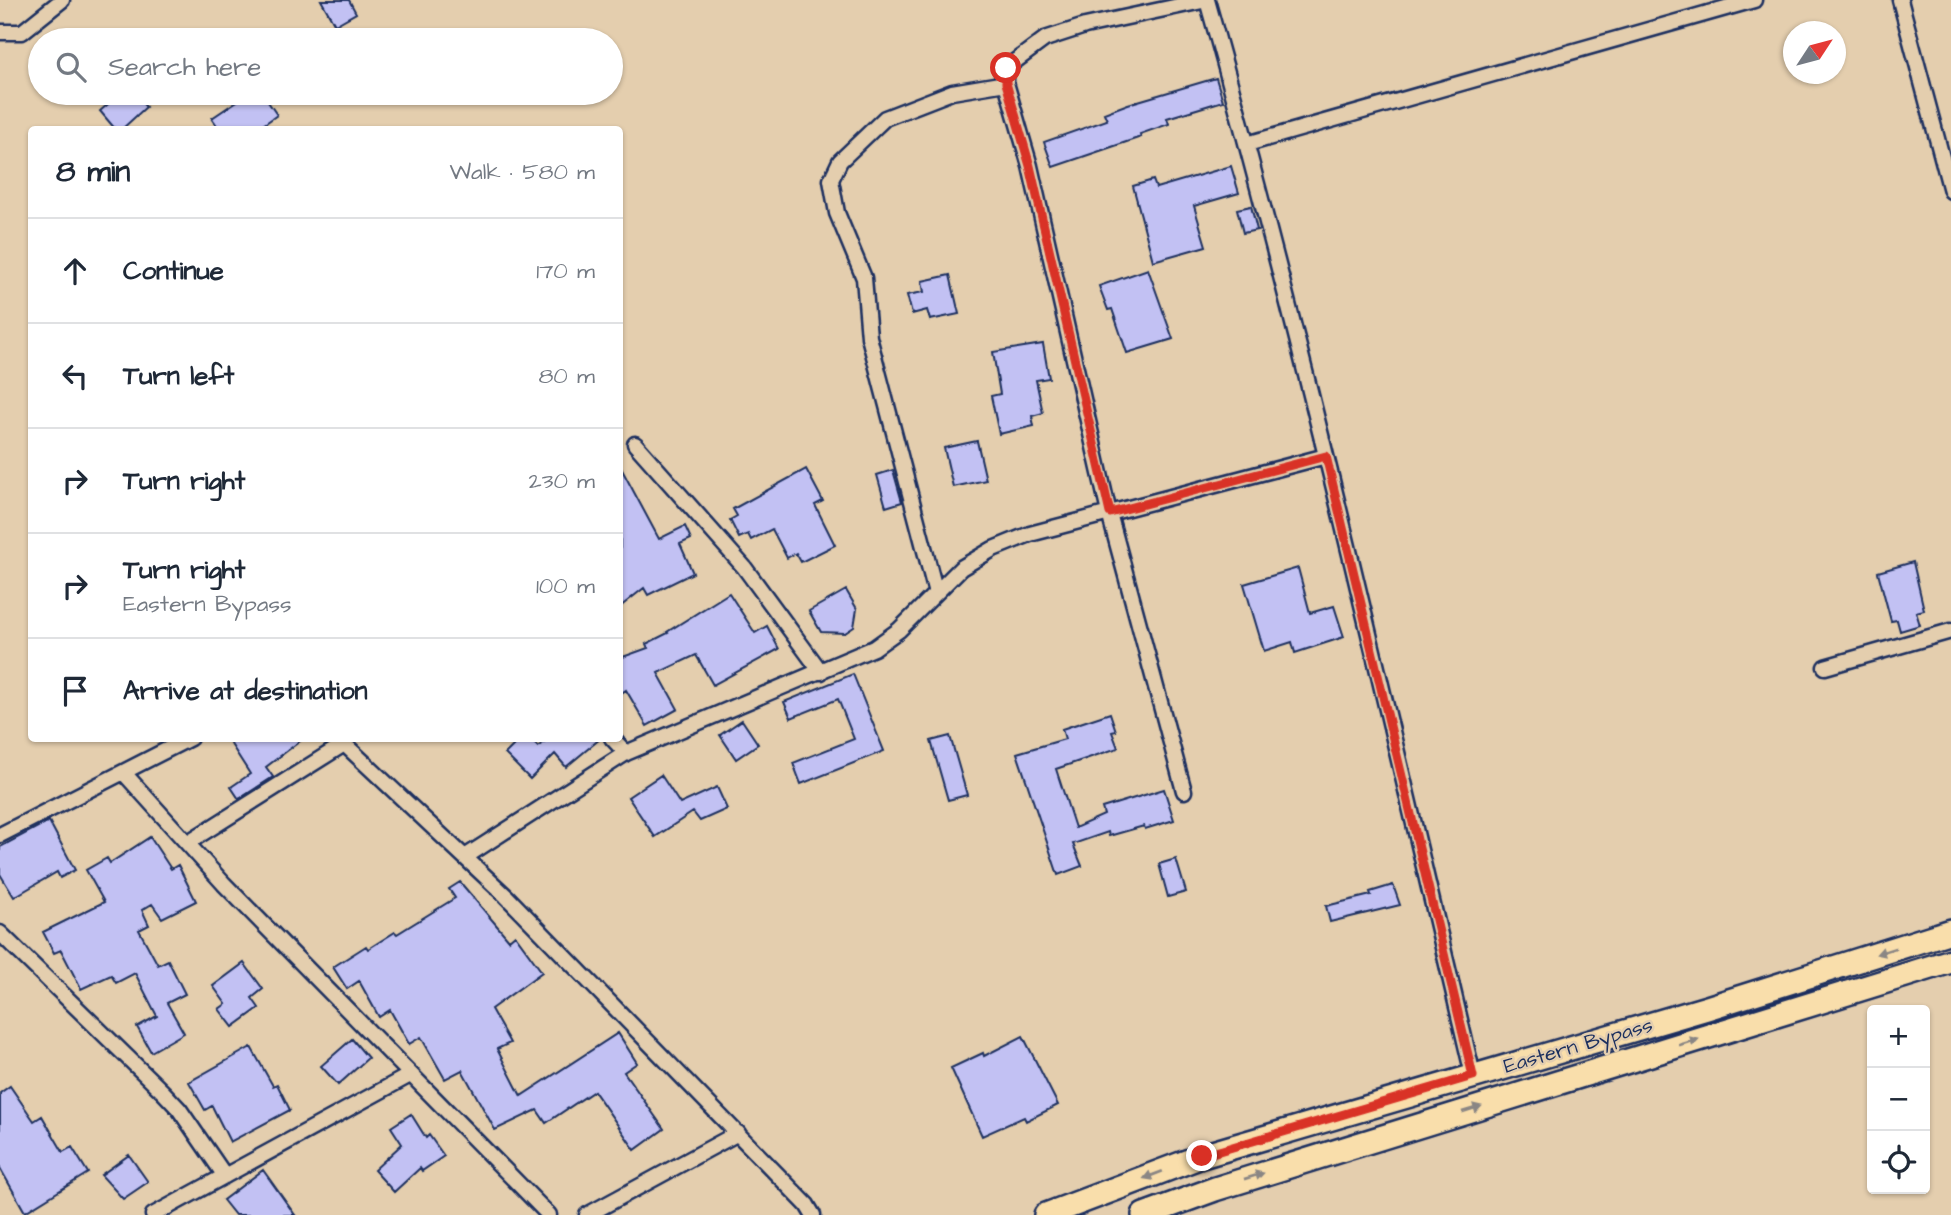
<!DOCTYPE html>
<html lang="en">
<head>
<meta charset="utf-8">
<style>
  :root { --surface:#fff; --page:#f2f2f3; --text:#1f2937; --muted:#747a83; --line:#e0e1e3 }
  body { margin:0; font-family:"Architects Daughter",sans-serif; background:var(--page); color:var(--text) }
  .controls { position:absolute; right:21px; bottom:21px; display:grid; overflow:hidden; border-radius:7px; box-shadow:0 2px 5px #0004 }
  .controls button { width:63px; height:63px; display:grid; place-items:center; padding:0; border:0; border-bottom:2px solid var(--line); background:var(--surface); color:var(--text); font:35px sans-serif }
  .compass { position:absolute; left:1783px; top:21px; width:63px; height:63px; border-radius:50%; background:var(--surface); box-shadow:0 2px 5px #0004; rotate:54deg }
  .stop { position:absolute; width:21px; height:21px; margin:-16px; border:5px solid #d93025; border-radius:50%; background:#fff }
  .stop.end { background:#d93025; border-color:#fff; box-shadow:0 2px 7px #0008 }
  .list { margin:0; padding:0; list-style:none }
  h2 { display:flex; justify-content:space-between; align-items:center; height:91px; margin:0; padding:0 28px; font-size:30px }
  h2 small { font-size:23px; font-weight:400; color:var(--muted) }
  .list li { display:grid; grid-template-columns:46px 1fr auto; gap:21px; align-items:center; box-sizing:border-box; height:105px; padding:0 28px; border-top:2px solid var(--line) }
  .list b { display:block; font-size:26px; white-space:nowrap }
  .list p { margin:0; font-size:23px; white-space:nowrap; color:var(--muted) }
  .list em { font-size:23px; font-style:normal; color:var(--muted) }
  .icon { flex:none; width:38px; height:38px; fill:none; stroke:currentColor; stroke-width:2; stroke-linecap:round; stroke-linejoin:round }
  .map { position:relative; flex:none; width:1951px; height:1215px; overflow:hidden }
  .search { position:absolute; background:var(--surface); box-shadow:0 2px 5px #0004; left:28px; top:28px; width:595px; height:77px; display:flex; align-items:center; gap:18px; box-sizing:border-box; padding:0 24px; border-radius:38px; color:var(--muted); font-size:26px }
  .panel { position:absolute; background:var(--surface); box-shadow:0 2px 5px #0004; left:28px; top:126px; width:595px; height:616px; border-radius:7px }
  .map>svg:first-child { display:block }
  .building { fill:#c2c1f3; stroke:#1b2f5e; stroke-width:2 }
  .lines { fill:none; stroke-linecap:round; stroke-linejoin:round }
  .minor-casing { stroke:#1b2f5e; stroke-width:19 }
  .primary-casing { stroke:#1b2f5e; stroke-width:28 }
  .minor { stroke:#e4ceae; stroke-width:14 }
  .primary { stroke:#f9deab; stroke-width:23 }
  .oneway { fill:#8a8684 }
  .route { stroke:#d93025; stroke-width:9 }
  .labels { text-anchor:middle; stroke-width:5; stroke-linejoin:round; paint-order:stroke }
  .street-label { font-size:21px; fill:#1b2f5e; stroke:#e4ceae }
</style>
</head>
<body>
<div class="map">
<svg width="1951" height="1215" viewBox="0 0 1951 1215">
  <rect width="100%" height="100%" fill="#e4ceae"/>
  <filter id="ink" filterUnits="userSpaceOnUse"><feTurbulence type="fractalNoise" baseFrequency=".0143" numOctaves="2"/><feDisplacementMap in="SourceGraphic" scale="14" xChannelSelector="R" yChannelSelector="G"/><feConvolveMatrix kernelMatrix="1 2 1 2 8 2 1 2 1" color-interpolation-filters="sRGB"/></filter>
  <g filter="url(#ink)">
    <path class="building" d="M 321,0 L 349,0 L 356,13 L 335,25 Z
      M 1216,78 L 1223,101 L 1167,118 L 1169,124 L 1140,134 L 1141,137 L 1053,167 L 1044,142 L 1107,120 L 1104,113 L 1128,104 Z
      M 121,93 L 134,93 L 146,107 L 121,130 L 116,130 L 100,111 Z
      M 249,93 L 262,93 L 277,115 L 256,130 L 220,130 L 212,118 Z
      M 1231,166 L 1239,193 L 1194,206 L 1206,246 L 1153,261 L 1133,186 L 1153,180 L 1156,188 Z
      M 1251,206 L 1257,230 L 1243,233 L 1237,209 Z
      M 1148,269 L 1173,339 L 1127,353 L 1112,309 L 1108,310 L 1099,286 Z
      M 950,275 L 959,314 L 930,320 L 927,310 L 912,314 L 907,295 L 924,292 L 922,281 Z
      M 1043,344 L 1049,378 L 1036,380 L 1043,413 L 1032,416 L 1034,426 L 999,434 L 991,396 L 1000,394 L 993,352 Z
      M 977,441 L 986,480 L 953,487 L 944,448 Z
      M 620,466 L 659,539 L 685,526 L 691,539 L 680,544 L 693,573 L 648,595 L 644,588 L 620,607 Z
      M 806,469 L 823,501 L 815,505 L 835,545 L 801,562 L 796,553 L 787,558 L 772,529 L 751,540 L 748,534 L 739,538 L 730,520 L 737,516 L 733,509 Z
      M 893,470 L 902,502 L 886,507 L 877,475 Z
      M 1913,562 L 1924,610 L 1916,612 L 1920,625 L 1900,631 L 1897,620 L 1891,621 L 1878,572 Z
      M 1298,568 L 1310,613 L 1334,606 L 1344,637 L 1295,653 L 1292,642 L 1264,651 L 1244,584 Z
      M 846,590 L 857,609 L 854,627 L 845,633 L 821,632 L 809,611 Z
      M 729,593 L 755,633 L 767,626 L 779,649 L 713,685 L 696,655 L 658,673 L 678,709 L 647,726 L 626,690 L 620,694 L 620,658 L 648,648 L 646,644 L 668,633 L 667,632 Z
      M 853,674 L 884,751 L 801,784 L 793,763 L 854,739 L 838,699 L 791,718 L 784,702 Z
      M 1110,713 L 1116,731 L 1112,732 L 1118,748 L 1056,769 L 1075,828 L 1104,815 L 1102,808 L 1164,789 L 1174,820 L 1145,829 L 1144,826 L 1109,836 L 1108,832 L 1073,844 L 1082,866 L 1058,875 L 1017,753 L 1065,739 L 1062,729 Z
      M 742,720 L 758,744 L 736,759 L 720,735 Z
      M 950,736 L 967,795 L 948,800 L 931,741 Z
      M 227,738 L 304,738 L 266,767 L 273,777 L 239,799 L 231,787 L 250,774 Z
      M 521,738 L 529,738 L 538,747 L 545,741 L 543,738 L 601,738 L 566,767 L 555,754 L 530,779 L 505,754 Z
      M 661,775 L 680,804 L 717,787 L 727,809 L 700,821 L 693,812 L 655,837 L 628,797 Z
      M 49,821 L 75,870 L 60,878 L 57,872 L 14,897 L 0,874 L 0,847 Z
      M 150,837 L 171,869 L 178,865 L 196,901 L 162,918 L 152,904 L 142,910 L 149,925 L 139,930 L 158,965 L 168,960 L 185,994 L 167,1003 L 184,1033 L 151,1052 L 137,1027 L 157,1016 L 135,973 L 116,983 L 111,975 L 81,989 L 61,950 L 54,953 L 43,932 L 104,902 L 86,870 L 107,858 L 110,863 Z
      M 1176,859 L 1186,892 L 1168,897 L 1159,864 Z
      M 460,882 L 509,940 L 515,935 L 542,972 L 491,1009 L 510,1043 L 497,1049 L 521,1096 L 618,1033 L 637,1063 L 624,1072 L 664,1129 L 635,1150 L 594,1091 L 546,1123 L 537,1110 L 495,1130 L 462,1070 L 445,1079 L 421,1037 L 409,1044 L 390,1010 L 379,1017 L 359,981 L 347,989 L 333,967 L 366,946 L 368,949 L 395,932 L 397,934 L 455,898 L 449,889 Z
      M 1393,885 L 1400,905 L 1330,922 L 1326,906 L 1371,895 L 1370,892 Z
      M 244,963 L 263,989 L 252,998 L 259,1008 L 233,1027 L 219,1009 L 226,1004 L 213,986 Z
      M 1023,1036 L 1058,1105 L 1026,1121 L 1024,1117 L 982,1136 L 951,1068 L 983,1053 L 984,1056 Z
      M 352,1039 L 368,1058 L 338,1085 L 321,1066 Z
      M 251,1047 L 273,1086 L 277,1084 L 290,1110 L 230,1142 L 212,1106 L 205,1110 L 189,1082 Z
      M 10,1086 L 34,1121 L 42,1116 L 63,1152 L 72,1147 L 88,1173 L 25,1212 L 0,1168 L 0,1093 Z
      M 411,1114 L 426,1138 L 429,1135 L 444,1156 L 422,1171 L 420,1168 L 394,1192 L 374,1170 L 402,1144 L 391,1127 Z
      M 129,1155 L 148,1182 L 123,1199 L 101,1175 Z
      M 263,1170 L 295,1215 L 235,1215 L 223,1200 Z"/>
    <g class="lines">
      <defs>
        <path id="minor" d="M 1207,0 C 1307,356 1388,716 1473,1075
          M 1900,0 L 1951,191
          M 0,32 L 22,32 L 62,0
          M 1247,144 L 1754,0
          M 635,444 L 744,567 L 821,672
          M 936,593 L 869,337 L 864,278 L 837,213 L 831,180 L 840,161 L 885,118 L 952,92 L 1006,83
          M 1825,667 L 1951,631
          M 338,738 L 506,896 L 807,1205 L 813,1215
          M 612,738 L 626,753
          M 124,773 L 224,884 L 549,1215
          M 1184,791 L 1109,513 L 1030,166 L 1006,83 L 1006,68 L 1045,39 L 1085,26 L 1207,0
          M 0,835 L 190,738
          M 187,843 L 344,744
          M 465,857 L 626,753 L 874,648 L 899,630 L 961,568 L 993,549 L 1030,534 L 1326,456
          M 0,933 L 163,1092 L 179,1109 L 225,1176
          M 153,1215 L 410,1075
          M 587,1215 L 738,1133"/>
        <path id="primary" d="M 1046,1215 L 1202,1156 L 1707,1008 L 1951,931
          M 1144,1215 L 1215,1189 L 1951,961"/>
      </defs>
      <use href="#minor" class="minor-casing"/>
      <use href="#primary" class="primary-casing"/>
      <use href="#minor" class="minor"/>
      <use href="#primary" class="primary"/>
    </g>
    <defs><path id="oneway-solid" d="M-6-.8H1V-3.2L6.5 0L1 3.2V.8H-6Z" transform="scale(1.75)"/></defs>
    <g class="oneway">
      <use href="#oneway-solid" transform="translate(1886 951) rotate(162)"/>
      <use href="#oneway-solid" transform="translate(1689 1042) rotate(-17)"/>
      <use href="#oneway-solid" transform="translate(1472 1109) rotate(-17)"/>
      <use href="#oneway-solid" transform="translate(1153 1175) rotate(159)"/>
      <use href="#oneway-solid" transform="translate(1254 1176) rotate(-17)"/>
    </g>
  </g>
  <g class="lines" filter="url(#ink)">
    <path class="route" d="M 1006,68 L 1006,83 L 1030,166 L 1110,513 L 1326,456 L 1473,1076 L 1202,1156"/>
  </g>
  <g class="labels">
    <g class="street-label">
      <text transform="translate(1578 1045) rotate(-16)" y="7">Eastern Bypass</text>
    </g>
  </g>
</svg>
<div class="controls">
<button>+</button>
<button>−</button>
<button><svg class="icon" aria-label="locate" viewBox="0 0 24 24"><circle cx="12" cy="12" r="6"/><path d="M12 2v4M12 18v4M2 12h4M18 12h4"/></svg></button>
</div>
<svg class="compass" viewBox="-18 -18 36 36"><path d="M0-13l5 13h-10z" fill="#e53935"/><path d="M0 13l5-13h-10z" fill="#747a83"/></svg>
<div class="stop" style="left:1006px;top:68px"></div>
<div class="stop end" style="left:1202px;top:1156px"></div>
<div class="search"><svg class="icon" aria-label="search" viewBox="0 0 24 24"><circle cx="10" cy="10" r="6"/><path d="M15 15l6 6"/></svg>Search here</div>
<section class="panel">
<h2>8 min<small>Walk · 580 m</small></h2>
<ul class="list">
<li><svg class="icon" aria-label="ahead" viewBox="0 0 24 24"><path d="M12 20V5M6 11l6-6 6 6"/></svg><div><b>Continue</b></div><em>170 m</em></li>
<li><svg class="icon" aria-label="left" viewBox="0 0 24 24"><path d="M17 20v-9H6M10 6l-5 5 5 5"/></svg><div><b>Turn left</b></div><em>80 m</em></li>
<li><svg class="icon" aria-label="right" viewBox="0 0 24 24"><path d="M7 20v-9h11M14 6l5 5-5 5"/></svg><div><b>Turn right</b></div><em>230 m</em></li>
<li><svg class="icon" aria-label="right" viewBox="0 0 24 24"><path d="M7 20v-9h11M14 6l5 5-5 5"/></svg><div><b>Turn right</b><p>Eastern Bypass</p></div><em>100 m</em></li>
<li><svg class="icon" aria-label="arrive" viewBox="0 0 24 24"><path d="M6 21V4h12l-3 4 3 4H6"/></svg><div><b>Arrive at destination</b></div></li>
</ul>
</section>
</div>
</body>
</html>
